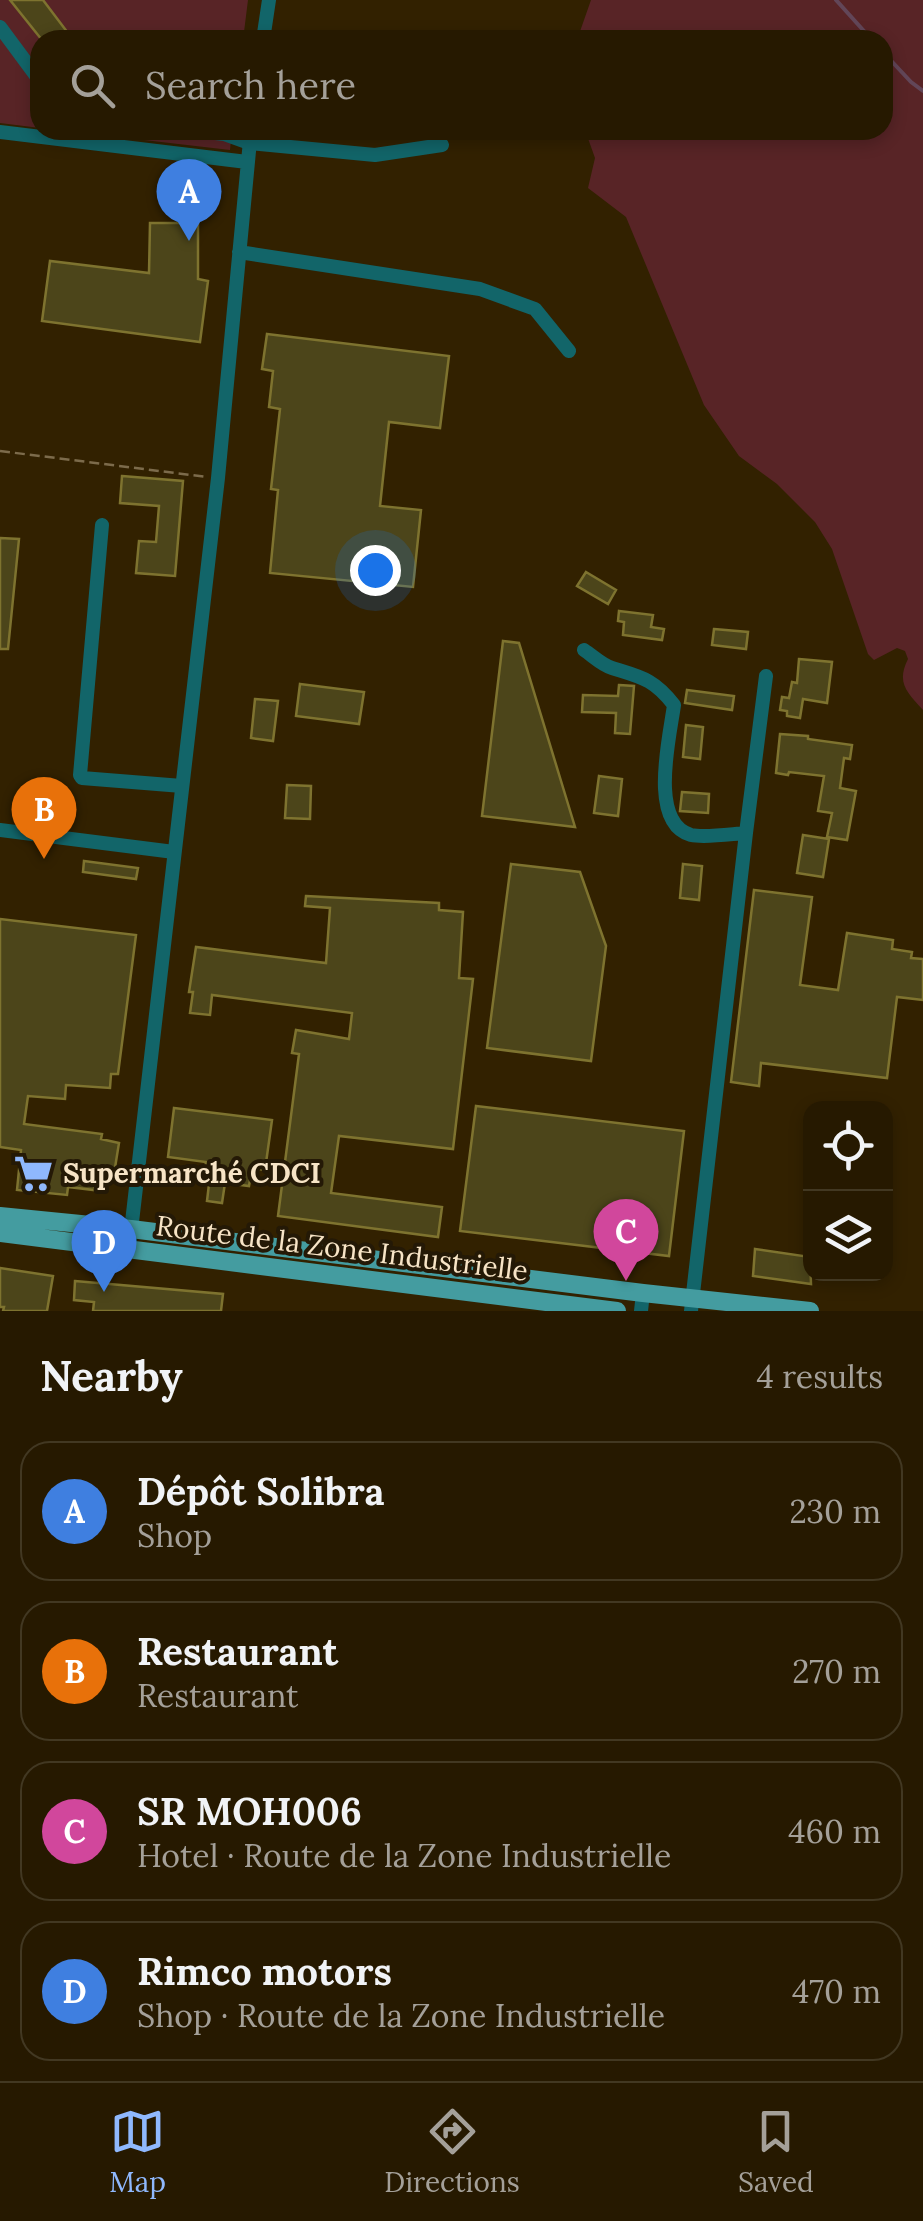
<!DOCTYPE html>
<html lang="en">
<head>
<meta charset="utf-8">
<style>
  :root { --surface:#261900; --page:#32260f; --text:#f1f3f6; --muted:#a4a099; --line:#423822; --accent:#8fb8fd }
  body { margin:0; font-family:Lora,serif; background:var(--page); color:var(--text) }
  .controls { position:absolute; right:30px; bottom:30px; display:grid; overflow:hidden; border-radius:20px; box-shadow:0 5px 15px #0003 }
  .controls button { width:90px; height:90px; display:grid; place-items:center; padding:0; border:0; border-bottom:2px solid var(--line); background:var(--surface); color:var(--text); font:50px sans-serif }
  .you { position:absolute; left:375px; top:570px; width:35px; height:35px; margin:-25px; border:8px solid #fff; border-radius:50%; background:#1a73e8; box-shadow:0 0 0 15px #1a73e833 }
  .badge { display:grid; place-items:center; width:65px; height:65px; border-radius:50%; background:var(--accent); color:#fff; font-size:32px; font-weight:700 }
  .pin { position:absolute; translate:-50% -82px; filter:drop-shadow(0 2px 5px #0008) }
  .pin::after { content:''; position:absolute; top:52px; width:35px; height:30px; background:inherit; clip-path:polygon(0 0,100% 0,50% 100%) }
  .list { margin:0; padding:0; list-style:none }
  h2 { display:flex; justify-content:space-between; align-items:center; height:130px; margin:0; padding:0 40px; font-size:42px }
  h2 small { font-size:32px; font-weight:400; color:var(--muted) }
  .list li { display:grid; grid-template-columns:65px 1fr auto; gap:30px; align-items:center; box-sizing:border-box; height:140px; margin:0 20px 20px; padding:0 20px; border:2px solid var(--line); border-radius:30px }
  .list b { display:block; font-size:38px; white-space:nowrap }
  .list p { margin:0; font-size:32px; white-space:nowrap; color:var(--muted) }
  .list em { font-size:32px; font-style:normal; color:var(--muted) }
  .icon { flex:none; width:55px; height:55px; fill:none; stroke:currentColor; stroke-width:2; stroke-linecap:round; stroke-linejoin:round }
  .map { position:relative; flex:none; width:923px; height:1311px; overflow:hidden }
  .search { position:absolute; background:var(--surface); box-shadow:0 5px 15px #0003; left:30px; right:30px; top:30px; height:110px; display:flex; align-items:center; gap:25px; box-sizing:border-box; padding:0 35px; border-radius:30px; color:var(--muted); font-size:38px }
  .sheet { height:770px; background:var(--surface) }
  nav { display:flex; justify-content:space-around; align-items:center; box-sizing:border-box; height:140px; border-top:2px solid var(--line); background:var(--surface); font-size:28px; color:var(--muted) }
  nav a { display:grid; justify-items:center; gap:5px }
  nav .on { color:var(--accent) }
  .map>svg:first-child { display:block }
  .green { fill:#582426 }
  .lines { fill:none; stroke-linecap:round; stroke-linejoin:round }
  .stream { stroke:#624658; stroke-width:4 }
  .building { fill:#4c451a; stroke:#7e732f; stroke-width:2.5 }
  .path { stroke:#7c6b4b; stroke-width:2.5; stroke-dasharray:10 5; stroke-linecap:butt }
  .minor { stroke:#126569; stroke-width:14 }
  .major { stroke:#449ca0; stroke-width:18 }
  .labels { text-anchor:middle; stroke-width:8; stroke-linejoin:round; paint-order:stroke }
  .poi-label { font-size:28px; font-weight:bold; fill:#f7e4c6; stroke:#241906; text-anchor:start }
  .street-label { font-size:28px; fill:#f7e4c6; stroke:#241906 }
</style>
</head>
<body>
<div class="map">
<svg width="923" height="1311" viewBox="0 0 923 1311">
  <rect width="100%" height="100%" fill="#322100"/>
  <path class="green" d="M 0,0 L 248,0 L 243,40 L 40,40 L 40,128 L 0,123 Z
    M 591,0 L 923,0 L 923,710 C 907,692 896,683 908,659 L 905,651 L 897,648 L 874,660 L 868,654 L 832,549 L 815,522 L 777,484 L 739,456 L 704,405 L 626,217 L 588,188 L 595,158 L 585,130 L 883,130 L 883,40 L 577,40 Z
    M 58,130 L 232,130 L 230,150 Z"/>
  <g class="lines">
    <path class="stream" d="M 836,0 L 872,40
      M 883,52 L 911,82 L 923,91"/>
  </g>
  <path class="building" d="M 10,0 L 43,0 L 71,37 L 67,40 L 42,40 Z
    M 150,223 L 198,223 L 198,279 L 208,281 L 200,342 L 42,321 L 50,261 L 149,273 Z
    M 267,334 L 449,356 L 440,428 L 389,422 L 380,506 L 421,510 L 413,587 L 270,573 L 278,490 L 271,489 L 280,409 L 269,407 L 273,371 L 262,369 Z
    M 122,476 L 183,481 L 175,576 L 136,573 L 139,541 L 156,542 L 159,506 L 120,503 Z
    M 0,538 L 19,539 L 8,649 L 0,649 Z
    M 586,572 L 616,590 L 608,604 L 577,586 Z
    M 619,611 L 653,615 L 651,627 L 664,629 L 662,640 L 623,635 L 624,622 L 618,621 Z
    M 714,629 L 748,632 L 746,649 L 712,645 Z
    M 503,641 L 519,643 L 575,827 L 482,816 Z
    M 799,659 L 832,662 L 827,703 L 803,699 L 800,718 L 787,716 L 787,711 L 780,710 L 782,697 L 789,698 L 792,682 L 797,683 Z
    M 300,684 L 364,692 L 359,724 L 296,716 Z
    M 619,685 L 634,686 L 630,734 L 615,733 L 616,713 L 582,712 L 583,695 L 618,696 Z
    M 687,690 L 734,696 L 732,710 L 685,703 Z
    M 255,699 L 278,701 L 273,741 L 251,738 Z
    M 686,725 L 703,727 L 700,759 L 683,757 Z
    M 780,734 L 808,736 L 808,739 L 852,745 L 850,759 L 844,758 L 840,788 L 856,791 L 847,840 L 827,837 L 832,813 L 818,811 L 824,776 L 789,772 L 788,775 L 776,773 Z
    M 599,776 L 622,779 L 618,816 L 594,813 Z
    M 287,785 L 311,786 L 310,819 L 285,818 Z
    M 682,792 L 709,794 L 708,813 L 680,811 Z
    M 803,835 L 829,839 L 823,877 L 797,873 Z
    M 84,861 L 138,868 L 136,879 L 83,872 Z
    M 511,864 L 580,872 L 606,946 L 591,1061 L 487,1048 Z
    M 683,864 L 702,866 L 699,900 L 680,898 Z
    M 754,890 L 812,897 L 800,985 L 838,990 L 847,933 L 893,940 L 892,949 L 912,952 L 911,958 L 923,959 L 923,1000 L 897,997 L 887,1078 L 761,1063 L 759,1086 L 731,1082 Z
    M 306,896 L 439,903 L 439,910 L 463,912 L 459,978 L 473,979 L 453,1149 L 339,1136 L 331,1193 L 442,1207 L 438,1237 L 278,1216 L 299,1054 L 292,1053 L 296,1030 L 349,1039 L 352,1013 L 212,995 L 210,1015 L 190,1013 L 193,992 L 189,992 L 196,947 L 326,963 L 330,908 L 305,906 Z
    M 0,919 L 136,935 L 118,1074 L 111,1074 L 110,1088 L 66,1085 L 65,1099 L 28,1096 L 24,1124 L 102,1134 L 101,1139 L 119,1143 L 113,1180 L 96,1178 L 94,1190 L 68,1187 L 67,1195 L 17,1190 L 21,1150 L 0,1147 Z
    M 476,1106 L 684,1131 L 669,1256 L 460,1231 Z
    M 174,1108 L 272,1120 L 265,1170 L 252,1168 L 249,1186 L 225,1183 L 222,1203 L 207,1201 L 209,1184 L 203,1183 L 206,1162 L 168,1157 Z
    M 755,1249 L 810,1257 L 811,1284 L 753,1276 Z
    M 0,1268 L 53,1276 L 47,1311 L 3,1311 L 4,1307 L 0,1307 Z
    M 75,1281 L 223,1294 L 221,1311 L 93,1311 L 94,1302 L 74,1300 Z"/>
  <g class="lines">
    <path class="path" d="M 0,451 L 207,477"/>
    <path class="minor" d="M 0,27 L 40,81
      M 263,40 L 269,0
      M 190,130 L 224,134 L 249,143 L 375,155 L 442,145
      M 0,132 L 247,162
      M 239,252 L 480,289 L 535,309 L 569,351
      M 102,525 L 80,775 L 82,778 L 182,786
      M 584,650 C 593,656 602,665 612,668 C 641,677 654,679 674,705 C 670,736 648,823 691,835 C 705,838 731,834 746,833
      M 0,830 L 174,852
      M 129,1248 L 218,478 L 251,130
      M 641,1311 L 643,1293
      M 691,1311 L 746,833 L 766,676"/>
    <path class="major" d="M 0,1216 L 131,1229 L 643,1293 L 810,1311
      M 0,1233 L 617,1311"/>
  </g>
  <defs>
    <symbol id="supermarket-bare" viewBox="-9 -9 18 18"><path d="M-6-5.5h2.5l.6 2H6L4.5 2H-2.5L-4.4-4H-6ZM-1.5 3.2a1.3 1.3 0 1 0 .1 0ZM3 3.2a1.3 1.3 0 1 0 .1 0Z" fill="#8fb8fd" stroke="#241906" stroke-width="2.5" paint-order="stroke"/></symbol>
  </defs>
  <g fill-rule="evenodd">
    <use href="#supermarket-bare" x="6" y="1146" width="55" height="55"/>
  </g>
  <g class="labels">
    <g class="poi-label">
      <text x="63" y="1183">Supermarché CDCI</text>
    </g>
    <g class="street-label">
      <text transform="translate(342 1248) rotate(7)" y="10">Route de la Zone Industrielle</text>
    </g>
  </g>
</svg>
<div class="controls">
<button><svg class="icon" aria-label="locate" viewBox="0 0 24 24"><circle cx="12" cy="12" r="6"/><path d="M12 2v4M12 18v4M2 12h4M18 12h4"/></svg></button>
<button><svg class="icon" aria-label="layers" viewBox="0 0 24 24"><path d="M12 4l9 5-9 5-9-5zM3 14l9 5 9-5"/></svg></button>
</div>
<div class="you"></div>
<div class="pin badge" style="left:189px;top:241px;background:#3f7fe0">A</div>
<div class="pin badge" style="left:44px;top:859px;background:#e8710a">B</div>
<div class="pin badge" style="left:626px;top:1281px;background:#d1479c">C</div>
<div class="pin badge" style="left:104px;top:1292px;background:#3f7fe0">D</div>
<div class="search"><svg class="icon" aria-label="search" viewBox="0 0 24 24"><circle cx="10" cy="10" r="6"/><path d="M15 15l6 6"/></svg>Search here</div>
</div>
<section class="sheet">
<h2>Nearby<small>4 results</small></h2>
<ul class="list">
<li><span class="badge" style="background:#3f7fe0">A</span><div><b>Dépôt Solibra</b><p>Shop</p></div><em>230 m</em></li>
<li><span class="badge" style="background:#e8710a">B</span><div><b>Restaurant</b><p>Restaurant</p></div><em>270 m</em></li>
<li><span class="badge" style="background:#d1479c">C</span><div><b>SR MOH006</b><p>Hotel · Route de la Zone Industrielle</p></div><em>460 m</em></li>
<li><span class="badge" style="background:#3f7fe0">D</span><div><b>Rimco motors</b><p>Shop · Route de la Zone Industrielle</p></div><em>470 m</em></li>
</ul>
</section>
<nav>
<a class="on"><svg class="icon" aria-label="map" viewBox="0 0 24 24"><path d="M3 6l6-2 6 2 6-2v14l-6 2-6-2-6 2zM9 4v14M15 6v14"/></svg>Map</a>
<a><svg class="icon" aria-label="directions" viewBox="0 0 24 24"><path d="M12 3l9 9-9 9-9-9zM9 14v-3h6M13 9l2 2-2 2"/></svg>Directions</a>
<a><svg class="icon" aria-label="saved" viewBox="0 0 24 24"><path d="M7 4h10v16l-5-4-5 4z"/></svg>Saved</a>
</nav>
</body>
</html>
